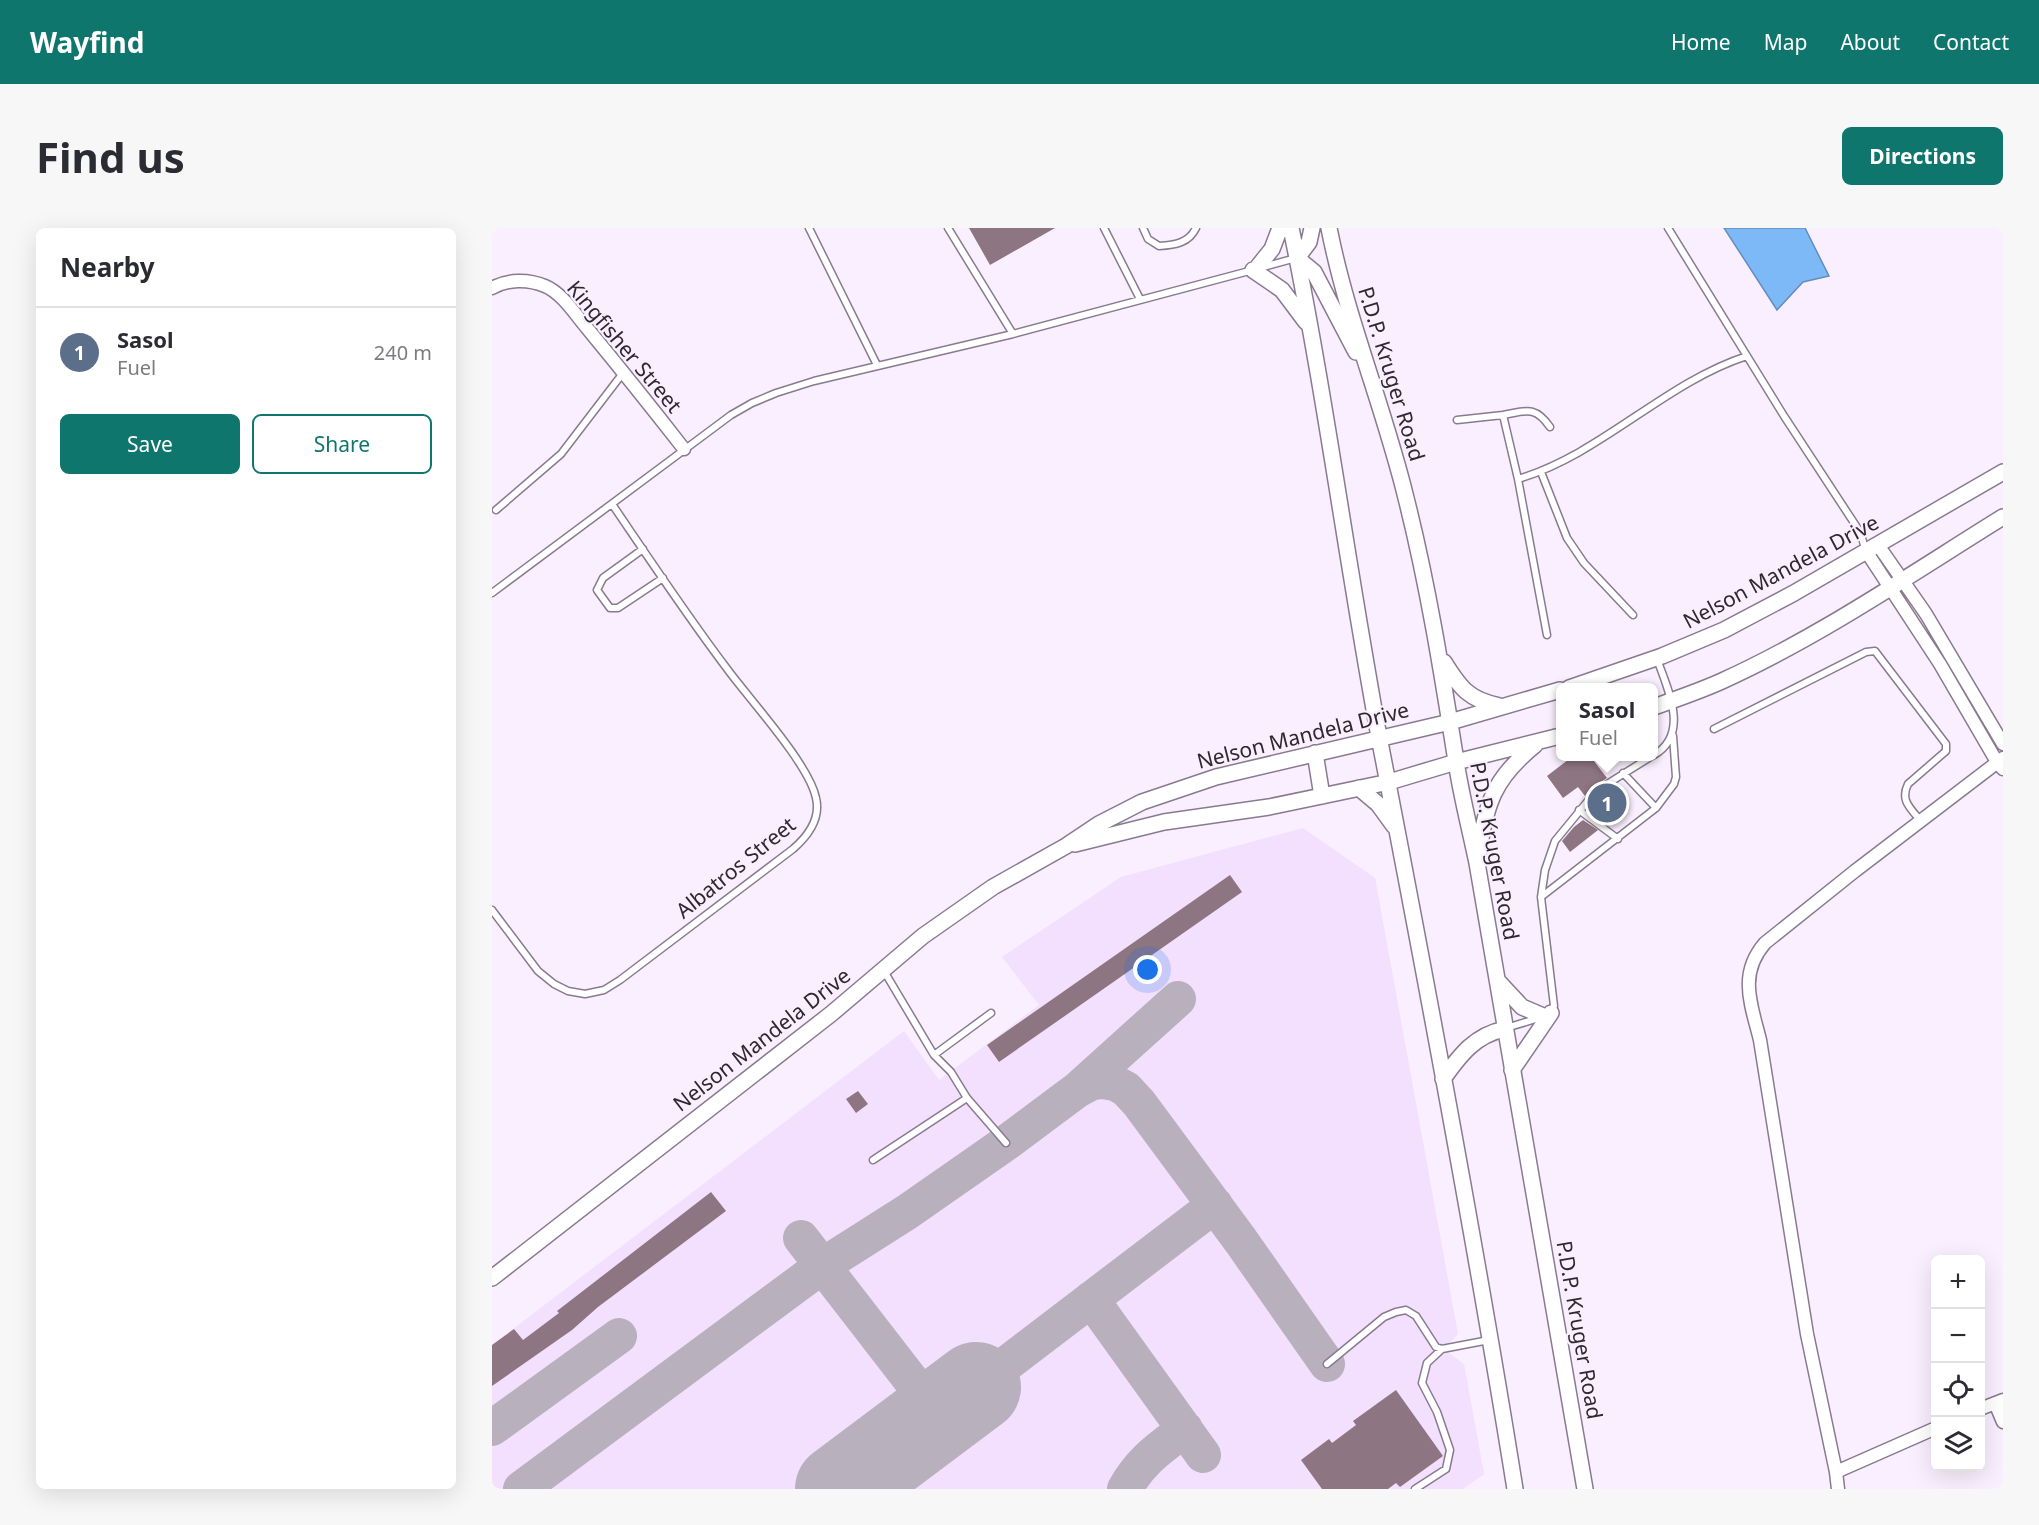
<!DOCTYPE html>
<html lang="en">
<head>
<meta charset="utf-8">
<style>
  :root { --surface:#fff; --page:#f7f7f7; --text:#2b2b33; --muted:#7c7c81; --line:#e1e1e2; --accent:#0f766e }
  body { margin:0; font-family:"Noto Sans",sans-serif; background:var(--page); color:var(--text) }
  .controls { position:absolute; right:18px; bottom:18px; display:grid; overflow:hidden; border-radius:9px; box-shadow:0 6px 24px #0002 }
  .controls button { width:54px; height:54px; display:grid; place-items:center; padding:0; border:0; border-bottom:2px solid var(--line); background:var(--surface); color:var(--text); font:30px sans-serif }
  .you { position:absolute; left:656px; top:742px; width:21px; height:21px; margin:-15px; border:4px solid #fff; border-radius:50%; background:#1a73e8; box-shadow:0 0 0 9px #1a73e833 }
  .badge { display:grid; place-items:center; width:39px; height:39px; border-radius:50%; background:var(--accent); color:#fff; font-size:20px; font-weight:700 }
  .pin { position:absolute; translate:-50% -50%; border:3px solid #fff; box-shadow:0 2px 6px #0006 }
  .popup { position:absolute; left:1064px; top:455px; width:102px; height:78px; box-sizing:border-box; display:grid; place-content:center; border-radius:9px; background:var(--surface); filter:drop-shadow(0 2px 4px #0005); font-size:20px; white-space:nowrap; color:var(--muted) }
  .popup b { font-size:22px; color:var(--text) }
  .popup::after { content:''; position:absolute; left:50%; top:100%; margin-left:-12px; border:12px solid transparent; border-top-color:var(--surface) }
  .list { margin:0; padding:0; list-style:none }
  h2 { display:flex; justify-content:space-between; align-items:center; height:78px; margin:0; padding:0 24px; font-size:26px }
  h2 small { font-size:20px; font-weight:400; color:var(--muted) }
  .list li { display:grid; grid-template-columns:39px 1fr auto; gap:18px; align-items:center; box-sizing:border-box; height:90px; padding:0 24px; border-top:2px solid var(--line) }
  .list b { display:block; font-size:22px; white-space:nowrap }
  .list p { margin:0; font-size:20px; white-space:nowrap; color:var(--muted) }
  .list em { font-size:20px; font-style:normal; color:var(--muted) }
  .actions { display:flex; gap:12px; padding:18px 24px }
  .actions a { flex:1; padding:14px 0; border:2px solid var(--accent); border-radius:9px; text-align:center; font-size:21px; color:var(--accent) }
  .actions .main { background:var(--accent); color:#fff }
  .icon { flex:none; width:33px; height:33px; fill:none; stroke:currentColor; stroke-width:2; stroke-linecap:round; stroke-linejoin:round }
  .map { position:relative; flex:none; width:1511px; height:1261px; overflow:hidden; border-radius:9px }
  header { display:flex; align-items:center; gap:36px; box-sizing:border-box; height:84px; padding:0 30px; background:var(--accent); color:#fff }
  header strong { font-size:28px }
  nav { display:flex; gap:33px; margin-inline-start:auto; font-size:21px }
  .intro { display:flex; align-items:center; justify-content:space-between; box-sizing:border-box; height:144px; padding:0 36px }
  h1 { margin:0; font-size:42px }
  .button { padding:15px 27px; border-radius:9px; background:var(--accent); color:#fff; font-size:21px; font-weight:700 }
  main { display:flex; gap:36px; padding:0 36px }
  aside { flex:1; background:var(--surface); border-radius:9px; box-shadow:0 6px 24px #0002 }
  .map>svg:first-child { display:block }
  .built { fill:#f3dffe }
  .water { fill:#7db8f7; stroke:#658dbc; stroke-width:1.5 }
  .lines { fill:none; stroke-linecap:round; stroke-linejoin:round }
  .taxiway { stroke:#b8b0bc; stroke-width:36 }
  .runway { stroke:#b8b0bc; stroke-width:90 }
  .building { fill:#8e7582 }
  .service-casing { stroke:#897a90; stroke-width:9 }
  .minor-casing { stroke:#897a90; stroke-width:15 }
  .tertiary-casing { stroke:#897a90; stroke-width:18 }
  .service { stroke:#fff; stroke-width:6 }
  .minor { stroke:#fff; stroke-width:12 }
  .tertiary { stroke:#fff; stroke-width:15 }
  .labels { text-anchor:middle; stroke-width:4.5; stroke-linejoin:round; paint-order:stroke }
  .street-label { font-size:21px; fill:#2e2831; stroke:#f9effe }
</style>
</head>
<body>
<header>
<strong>Wayfind</strong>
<nav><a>Home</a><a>Map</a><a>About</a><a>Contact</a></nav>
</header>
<div class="intro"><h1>Find us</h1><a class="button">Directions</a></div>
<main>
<aside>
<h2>Nearby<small></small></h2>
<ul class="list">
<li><span class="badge" style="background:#5c6f8a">1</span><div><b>Sasol</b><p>Fuel</p></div><em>240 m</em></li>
</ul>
<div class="actions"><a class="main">Save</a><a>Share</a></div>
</aside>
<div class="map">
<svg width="1511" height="1261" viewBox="0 0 1511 1261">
  <rect width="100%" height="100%" fill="#f9effe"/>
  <path class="built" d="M 811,600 L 883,650 L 966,1106 L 956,1116 L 957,1125 L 972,1136 L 992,1246 L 971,1261 L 0,1261 L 0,1117 L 412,803 L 447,852 L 547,777 L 510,729 L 629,649 Z"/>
  <path class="water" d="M 1232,0 L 1313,0 L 1337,48 L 1311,54 L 1285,82 Z"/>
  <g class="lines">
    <path class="taxiway" d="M 585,862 L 686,771
      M 309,1010 L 446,1187
      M 599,1071 L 711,1227
      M 484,1159 L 723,977
      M 0,1200 L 127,1108
      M 29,1261 L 330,1038 L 415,984 L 514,915 L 585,862 L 600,854 L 610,853 L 623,855 L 634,861 L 647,875 L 749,1013 L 835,1136
      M 633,1261 C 648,1233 668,1220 693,1201"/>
    <path class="runway" d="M 348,1261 L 484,1159"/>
  </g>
  <path class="building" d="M 477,0 L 563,0 L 498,37 Z
    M 1081,528 L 1098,528 L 1115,550 L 1101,559 L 1093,568 L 1086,559 L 1071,570 L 1055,548 Z
    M 1121,559 L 1137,579 L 1114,596 L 1100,585 L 1103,582 L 1099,577 L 1108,567 Z
    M 1091,592 L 1106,602 L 1078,624 L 1070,613 L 1082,599 Z
    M 738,647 L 750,664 L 507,834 L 495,817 Z
    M 366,863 L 376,876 L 364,885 L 354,871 Z
    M 219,964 L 234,983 L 106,1079 L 80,1102 L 0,1158 L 0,1117 L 22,1101 L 31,1112 L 67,1085 L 65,1083 Z
    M 904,1162 L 951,1228 L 908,1259 L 904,1255 L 896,1261 L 830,1261 L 809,1232 L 837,1211 L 840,1215 L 864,1197 L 861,1193 Z"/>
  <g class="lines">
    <defs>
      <path id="service" d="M 317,0 L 385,137
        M 456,0 L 521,106
        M 612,0 L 648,71
        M 651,0 L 656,11 L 667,18 C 683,17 697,15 704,0
        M 1176,0 L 1292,188 L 1368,304 L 1374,323
        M 771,39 L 804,30
        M 1011,187 C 1034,183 1043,177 1058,199
        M 965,192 L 1011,187 L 1026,251 C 1110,226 1172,155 1255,128
        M 1049,244 L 1075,310 L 1092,335 L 1141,387
        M 1026,251 L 1055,407
        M 4,282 L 69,226 L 131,145
        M 151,321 L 111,350 L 105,362 L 118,380 L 126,380 L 171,350
        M 0,365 L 239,187 L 260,175 L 284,165 L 322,153 L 521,106 L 761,42
        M 1222,501 L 1374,424 L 1383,423 L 1454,516 L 1454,523 L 1416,556 C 1408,572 1418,580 1428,592
        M 1162,527 C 1198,506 1176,462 1165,431
        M 1131,545 L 1164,580
        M 1087,582 L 1126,611
        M 1049,669 L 1164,580 L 1182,556 L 1184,549 L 1181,508
        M 0,682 L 46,743 L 62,756 L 76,763 L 93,766 L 112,762 L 128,752 L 301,621 C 316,608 329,591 324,570 C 317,536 258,472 236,442 C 195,388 158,332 120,276
        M 392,743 L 442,827 L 459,844 L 475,870 L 514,915
        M 1059,784 L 1062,778 L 1049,669 L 1053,642 L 1063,613 L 1104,563 L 1160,528
        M 1014,800 L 1047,790
        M 442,827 L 499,785
        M 381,932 L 475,870
        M 835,1136 L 892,1089 L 904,1084 L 914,1082 L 924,1088 L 944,1119 L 950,1121 L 997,1112
        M 923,1261 L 954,1241 L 958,1222 L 945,1184 L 930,1155 L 935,1135 L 950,1121"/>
      <path id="minor" d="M 0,60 C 16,51 36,51 53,58 C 70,65 83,86 95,100 C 128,140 160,180 192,221
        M 1386,317 L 1434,386 L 1511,516
        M 1374,323 L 1448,436 L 1505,534 L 1511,541
        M 1503,1175 L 1511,1194
        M 1488,1181 L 1511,1172
        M 1344,1244 L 1315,1106 L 1268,812 C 1259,776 1246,746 1273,715 L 1363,643 L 1511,530
        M 1346,1261 L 1344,1244 L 1444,1200"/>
      <path id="tertiary" d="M 799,0 C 834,170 856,343 888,514 C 936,762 983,1011 1023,1261
        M 820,0 L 817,14 L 805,30 L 822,44 L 864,124
        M 837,0 C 855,92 892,179 914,270 C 936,357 950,445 964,533 C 969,567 978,601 985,635 L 1093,1261
        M 764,41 L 780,21 L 788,0
        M 761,42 L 790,62 L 814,94
        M 952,434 C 968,460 977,472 1008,478
        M 1077,460 L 1170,428 L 1232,402 L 1302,365 L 1511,244
        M 1162,479 C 1184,471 1208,463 1230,453 C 1329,408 1419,346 1511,289
        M 823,525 L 830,568
        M 867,560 L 886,576 L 902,598
        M 583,616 L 672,594 L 777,579 L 897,554 L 964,534 L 1068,508
        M 986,627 C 995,575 1000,552 1043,517
        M 1005,752 L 1030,779 L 1051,788
        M 1020,842 L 1059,785
        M 951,851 C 968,827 983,807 1013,801
        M 0,1050 L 339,786 L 431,708 L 501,659 L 574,618 L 607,596 L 650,574 L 724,549 L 958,494 L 1068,462"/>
    </defs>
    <use href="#service" class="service-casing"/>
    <use href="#minor" class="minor-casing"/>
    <use href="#tertiary" class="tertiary-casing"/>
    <use href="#service" class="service"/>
    <use href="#minor" class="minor"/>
    <use href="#tertiary" class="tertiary"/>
  </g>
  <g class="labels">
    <g class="street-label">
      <text transform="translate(132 119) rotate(50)" y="7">Kingfisher Street</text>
      <text transform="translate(899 146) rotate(73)" y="7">P.D.P. Kruger Road</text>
      <text transform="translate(1289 344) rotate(-28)" y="7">Nelson Mandela Drive</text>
      <text transform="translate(811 508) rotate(-14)" y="7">Nelson Mandela Drive</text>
      <text transform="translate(1002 623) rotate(79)" y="7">P.D.P. Kruger Road</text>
      <text transform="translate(244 640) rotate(-39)" y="7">Albatros Street</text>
      <text transform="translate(270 812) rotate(-38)" y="7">Nelson Mandela Drive</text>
      <text transform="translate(1087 1102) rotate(80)" y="7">P.D.P. Kruger Road</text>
    </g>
  </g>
</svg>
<div class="controls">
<button>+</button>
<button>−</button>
<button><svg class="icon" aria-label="locate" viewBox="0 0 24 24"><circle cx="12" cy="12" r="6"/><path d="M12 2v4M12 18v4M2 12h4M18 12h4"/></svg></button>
<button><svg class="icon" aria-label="layers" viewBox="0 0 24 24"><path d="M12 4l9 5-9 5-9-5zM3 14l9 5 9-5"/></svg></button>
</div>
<div class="you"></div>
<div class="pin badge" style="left:1115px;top:575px;background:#5c6f8a">1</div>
<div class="popup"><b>Sasol</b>Fuel</div>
</div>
</main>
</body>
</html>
